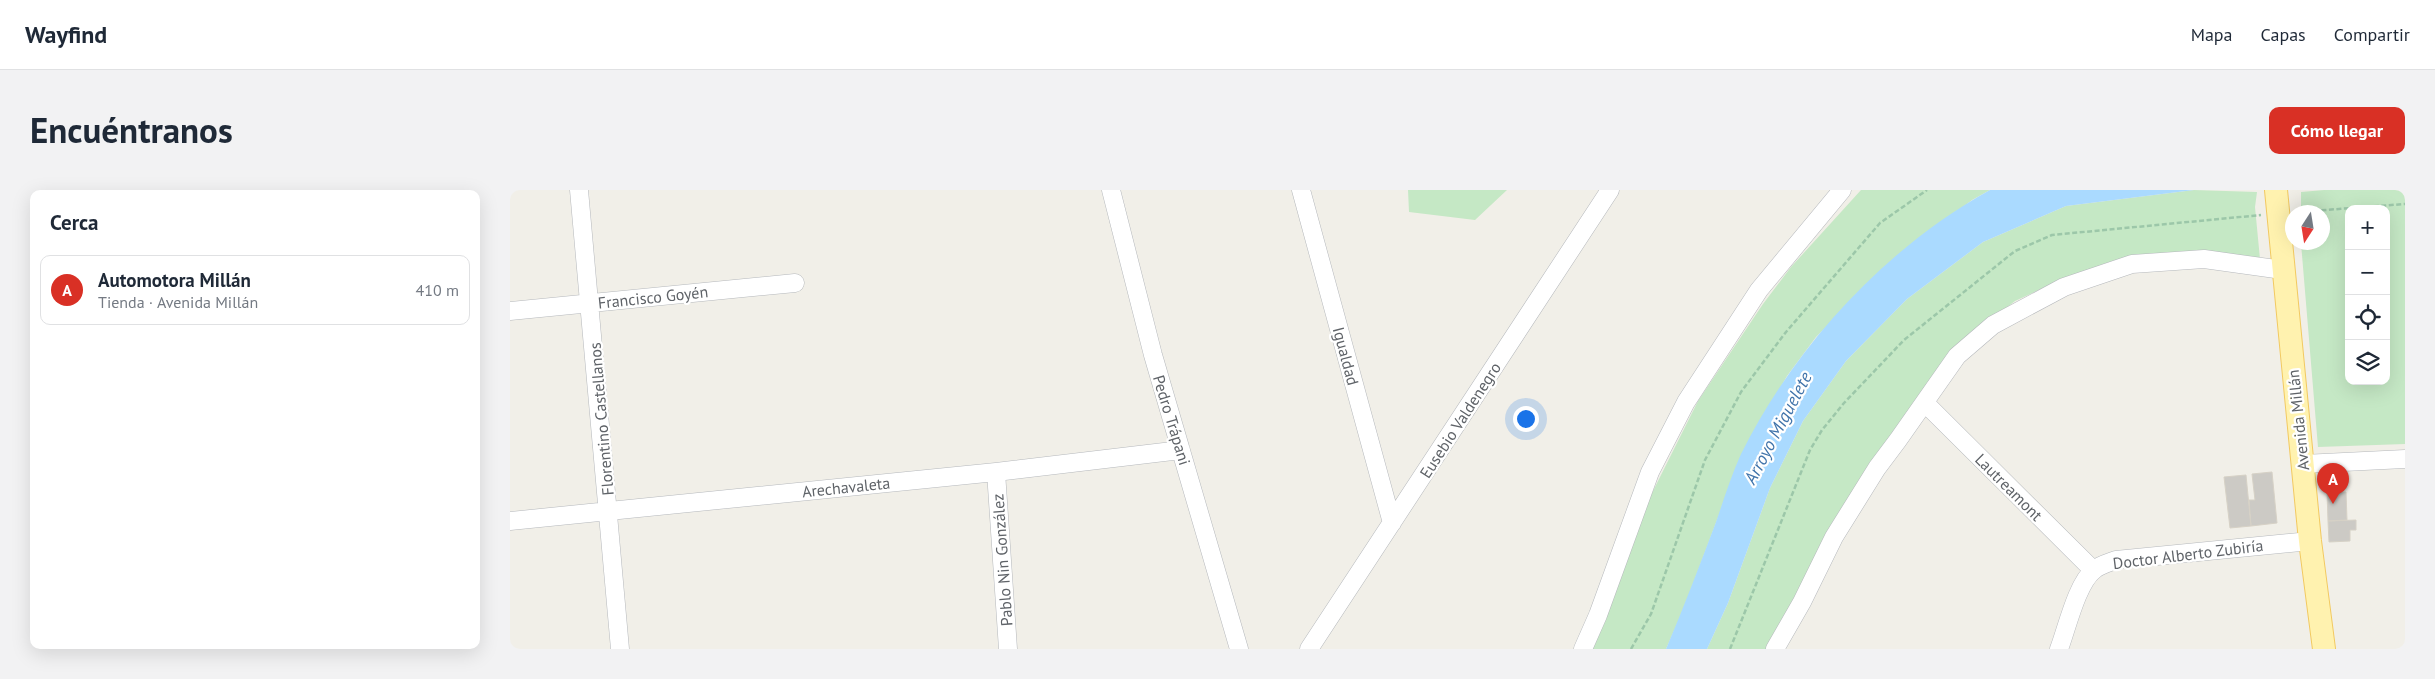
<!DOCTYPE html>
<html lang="es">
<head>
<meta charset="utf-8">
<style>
  :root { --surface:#fff; --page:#f2f2f3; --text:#1f2937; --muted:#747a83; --line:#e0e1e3; --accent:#d93025 }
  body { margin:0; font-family:"PT Sans",sans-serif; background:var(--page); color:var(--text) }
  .controls { position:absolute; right:15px; top:15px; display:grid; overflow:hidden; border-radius:10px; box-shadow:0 5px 20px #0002 }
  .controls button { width:45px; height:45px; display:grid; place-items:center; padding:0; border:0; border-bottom:1px solid var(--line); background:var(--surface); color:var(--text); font:25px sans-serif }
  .compass { position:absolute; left:1775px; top:15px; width:45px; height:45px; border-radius:50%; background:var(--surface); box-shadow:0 5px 20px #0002; rotate:192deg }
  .you { position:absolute; left:1015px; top:228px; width:18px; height:18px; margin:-12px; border:4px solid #fff; border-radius:50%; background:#1a73e8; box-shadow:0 0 0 8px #1a73e833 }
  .badge { display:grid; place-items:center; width:32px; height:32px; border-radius:50%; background:var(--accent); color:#fff; font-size:16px; font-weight:700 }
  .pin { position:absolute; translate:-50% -41px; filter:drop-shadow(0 1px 2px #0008) }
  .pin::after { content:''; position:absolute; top:26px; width:18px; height:15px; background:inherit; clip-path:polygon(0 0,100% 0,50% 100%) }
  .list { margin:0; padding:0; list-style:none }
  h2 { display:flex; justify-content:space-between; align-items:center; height:65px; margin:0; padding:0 20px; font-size:21px }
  h2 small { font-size:16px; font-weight:400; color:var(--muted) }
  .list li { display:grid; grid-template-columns:32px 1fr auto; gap:15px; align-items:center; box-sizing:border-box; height:70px; margin:0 10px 10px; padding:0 10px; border:1px solid var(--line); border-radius:10px }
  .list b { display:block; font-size:19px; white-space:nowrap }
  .list p { margin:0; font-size:16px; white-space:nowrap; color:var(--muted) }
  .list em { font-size:16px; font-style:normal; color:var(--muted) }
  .icon { flex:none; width:28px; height:28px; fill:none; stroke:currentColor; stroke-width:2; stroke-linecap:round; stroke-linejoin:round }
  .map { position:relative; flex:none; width:1895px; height:459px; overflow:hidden; border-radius:10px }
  header { display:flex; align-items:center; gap:30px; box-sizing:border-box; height:70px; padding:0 25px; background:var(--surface); border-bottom:1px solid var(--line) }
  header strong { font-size:24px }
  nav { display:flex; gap:28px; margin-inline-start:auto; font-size:18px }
  .intro { display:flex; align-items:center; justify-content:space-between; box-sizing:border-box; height:120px; padding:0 30px }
  h1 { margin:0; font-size:35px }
  .button { padding:12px 22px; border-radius:10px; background:var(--accent); color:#fff; font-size:18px; font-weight:700 }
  main { display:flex; gap:30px; padding:0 30px }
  aside { flex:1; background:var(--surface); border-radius:10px; box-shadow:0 5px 20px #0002 }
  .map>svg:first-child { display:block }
  .green { fill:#c5e8c5; fill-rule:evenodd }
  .water { fill:#aadaff }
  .building { fill:#cccac5; stroke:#d6d1c6 }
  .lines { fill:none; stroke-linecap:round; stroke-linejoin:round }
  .minor-casing { stroke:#b5b8bc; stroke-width:19 }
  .major-casing { stroke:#f2c960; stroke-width:24 }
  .path { stroke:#9cc7a9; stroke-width:2.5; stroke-dasharray:5 2.5; stroke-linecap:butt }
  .minor { stroke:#fff; stroke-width:18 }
  .major { stroke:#fff2af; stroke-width:22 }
  .labels { text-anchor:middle; stroke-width:4.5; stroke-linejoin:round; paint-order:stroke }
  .street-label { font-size:16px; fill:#5f6368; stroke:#fff }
  .water-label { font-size:18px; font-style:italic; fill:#4174aa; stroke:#fff }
</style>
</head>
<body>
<header>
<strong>Wayfind</strong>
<nav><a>Mapa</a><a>Capas</a><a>Compartir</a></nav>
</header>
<div class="intro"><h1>Encuéntranos</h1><a class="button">Cómo llegar</a></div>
<main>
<aside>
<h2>Cerca<small></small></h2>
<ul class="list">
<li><span class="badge">A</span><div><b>Automotora Millán</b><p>Tienda · Avenida Millán</p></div><em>410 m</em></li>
</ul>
</aside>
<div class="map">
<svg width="1895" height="459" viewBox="0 0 1895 459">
  <rect width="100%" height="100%" fill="#f1efe8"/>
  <path class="green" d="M 898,0 L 997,0 L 965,30 L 899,22 Z
    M 1351,0 L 1480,0 L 1462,10 L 1378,75 L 1306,147 L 1277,186 L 1231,266 L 1174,418 L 1156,459 L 1080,459 L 1140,307 L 1188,211 L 1253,114 L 1281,77 Z
    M 1684,0 L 1747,2 L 1745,17 L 1750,69 L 1561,85 L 1505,111 L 1468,140 L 1445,160 L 1261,459 L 1197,459 L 1218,413 L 1260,298 L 1293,231 L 1336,171 L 1397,109 L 1473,52 L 1556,16 Z
    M 1814,0 L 1895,0 L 1895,254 L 1808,257 L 1791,53 L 1812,52 L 1812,22 L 1791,22 L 1791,2 ZM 1839,19 L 1876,19 L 1876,191 L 1839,191 Z"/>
  <path class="water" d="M 1480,0 L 1684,0 L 1556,16 L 1473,52 L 1397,109 L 1336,171 L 1293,231 L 1260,298 L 1218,413 L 1197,459 L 1156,459 C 1174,417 1190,374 1206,332 C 1214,309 1221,286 1231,264 C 1284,157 1375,58 1480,0 Z"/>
  <path class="building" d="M 1762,282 L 1767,333 L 1741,336 L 1739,310 L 1745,310 L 1742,284 Z
    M 1736,285 L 1741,336 L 1720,338 L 1714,287 Z
    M 1817,302 L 1836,302 L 1837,330 L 1818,331 Z
    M 1846,330 L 1846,340 L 1840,340 L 1840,351 L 1819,352 L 1818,331 Z"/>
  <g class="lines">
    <defs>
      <path id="minor" d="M 69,0 L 110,459
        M 601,0 L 643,165 L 729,459
        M 791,0 L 882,333
        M 0,121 L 285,93
        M 1415,213 L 1583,380
        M 1793,274 L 1895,269
        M 486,282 L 498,459
        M 0,331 L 486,282 L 671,260
        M 799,459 L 1100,0
        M 1073,459 L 1088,425 L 1140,282 L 1176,212 L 1249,100 L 1332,0
        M 1265,459 L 1292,412 L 1324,347 L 1367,278 L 1388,250 L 1447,166 L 1483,135 L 1554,97 L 1622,74 L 1694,69 L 1773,80
        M 1549,459 C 1557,438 1567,393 1584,380 C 1590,375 1598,373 1606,370 L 1800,351"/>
      <path id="major" d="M 1766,0 L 1800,351 L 1814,459"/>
    </defs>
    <use href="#minor" class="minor-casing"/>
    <use href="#major" class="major-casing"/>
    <path class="path" d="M 1789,22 L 1895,14
      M 1121,459 L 1141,424 L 1195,270 L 1231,202 L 1276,142 L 1370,33 L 1417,0
      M 1220,459 L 1300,260 L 1312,240 L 1334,213 L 1394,150 L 1505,61 L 1542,45 L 1751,25"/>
    <use href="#minor" class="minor"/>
    <use href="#major" class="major"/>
  </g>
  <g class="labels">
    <g class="street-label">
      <text transform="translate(143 107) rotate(-6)" y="6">Francisco Goyén</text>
      <text transform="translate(836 166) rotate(75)" y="6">Igualdad</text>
      <text transform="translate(91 229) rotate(-95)" y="6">Florentino Castellanos</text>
      <text transform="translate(662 230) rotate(73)" y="6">Pedro Trápani</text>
      <text transform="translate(950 230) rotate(-57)" y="6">Eusebio Valdenegro</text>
      <text transform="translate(1788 230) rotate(-96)" y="6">Avenida Millán</text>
      <text transform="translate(336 297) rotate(-6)" y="6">Arechavaleta</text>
      <text transform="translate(1499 297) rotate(45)" y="6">Lautreamont</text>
      <text transform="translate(1678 364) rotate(-7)" y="6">Doctor Alberto Zubiría</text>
      <text transform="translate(492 370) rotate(-94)" y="6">Pablo Nin González</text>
    </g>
    <g class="water-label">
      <text transform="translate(1268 238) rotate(-62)" y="6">Arroyo Miguelete</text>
    </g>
  </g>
</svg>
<div class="controls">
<button>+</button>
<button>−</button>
<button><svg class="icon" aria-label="locate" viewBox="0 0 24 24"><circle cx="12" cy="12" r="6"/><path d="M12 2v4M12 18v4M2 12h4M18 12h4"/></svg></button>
<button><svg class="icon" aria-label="layers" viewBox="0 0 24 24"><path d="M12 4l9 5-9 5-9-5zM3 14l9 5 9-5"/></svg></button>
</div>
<svg class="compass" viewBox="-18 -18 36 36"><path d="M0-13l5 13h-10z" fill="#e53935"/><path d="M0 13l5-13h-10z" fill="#747a83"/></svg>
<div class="you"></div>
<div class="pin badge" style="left:1823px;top:314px">A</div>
</div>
</main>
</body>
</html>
